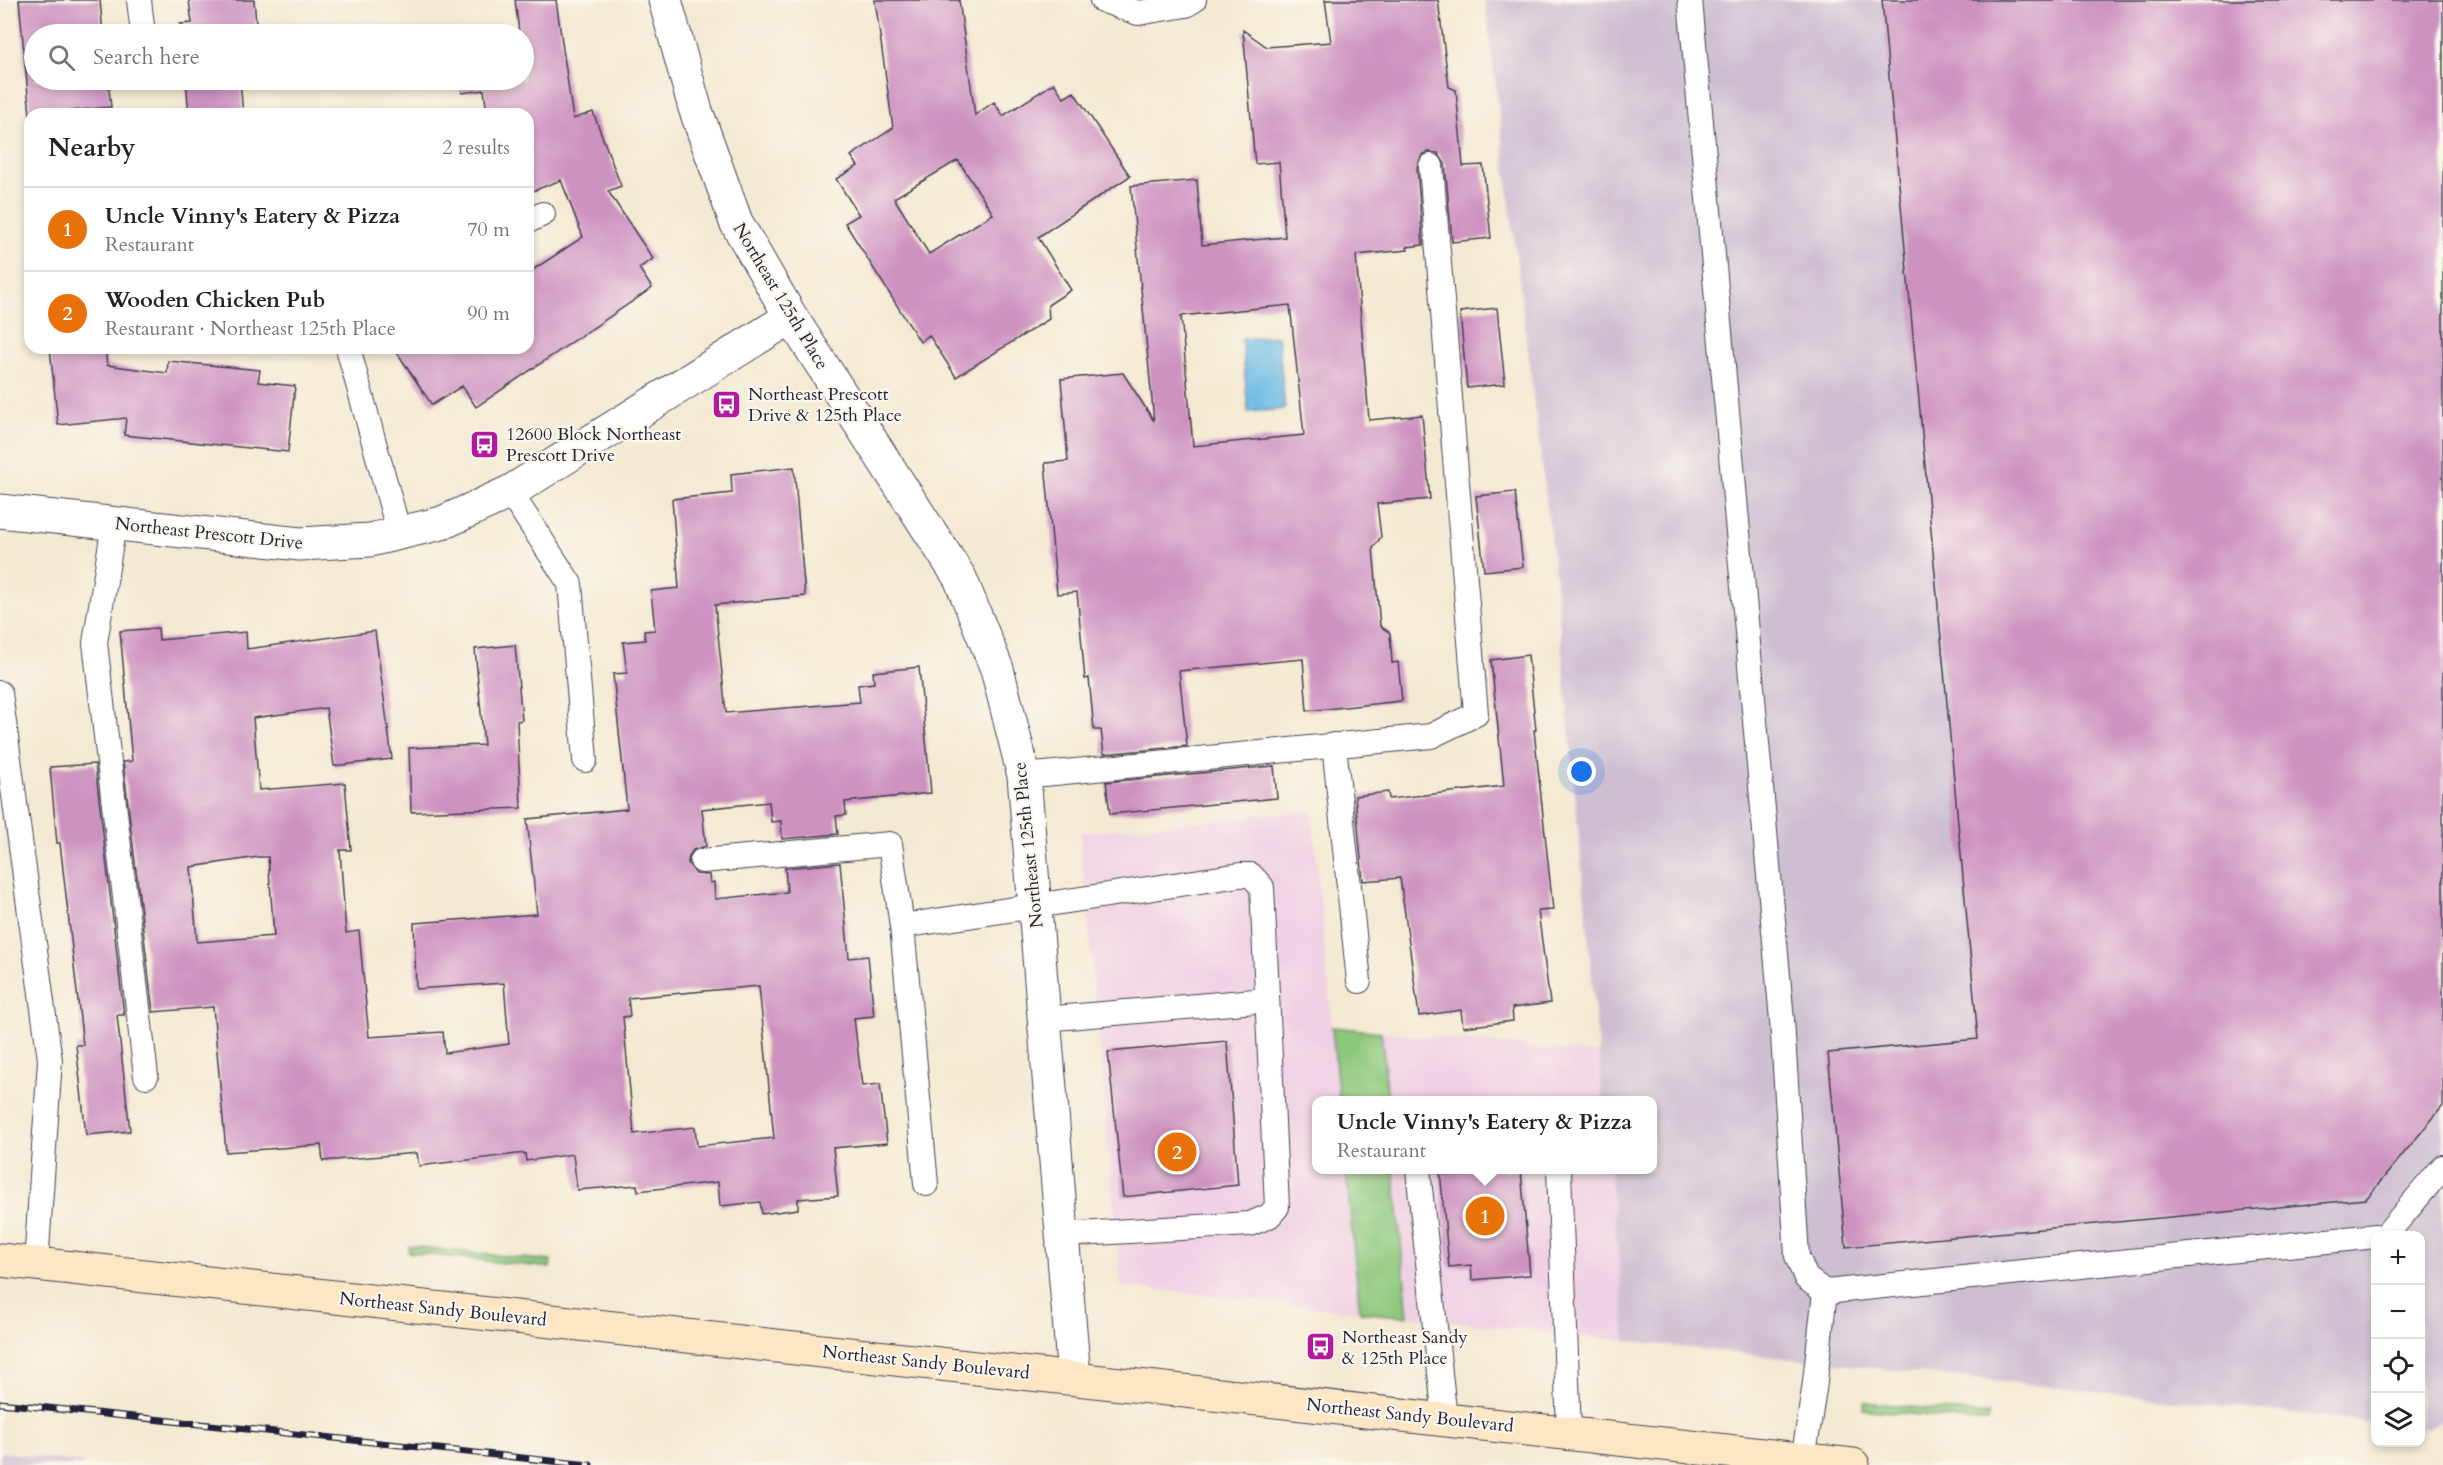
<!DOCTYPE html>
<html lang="en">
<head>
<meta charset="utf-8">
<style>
  :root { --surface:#fff; --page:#f6f6f6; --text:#222; --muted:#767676; --line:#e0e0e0; --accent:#2563eb }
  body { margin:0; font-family:Cardo,serif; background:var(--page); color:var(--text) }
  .controls { position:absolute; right:18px; bottom:18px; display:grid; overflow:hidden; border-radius:12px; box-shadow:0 3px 9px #0003 }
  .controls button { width:54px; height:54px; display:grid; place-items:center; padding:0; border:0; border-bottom:2px solid var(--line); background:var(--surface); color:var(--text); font:30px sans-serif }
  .you { position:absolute; left:1582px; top:772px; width:21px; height:21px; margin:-15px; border:4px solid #fff; border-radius:50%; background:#1a73e8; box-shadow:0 0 0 9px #1a73e833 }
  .badge { display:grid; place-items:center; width:39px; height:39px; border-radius:50%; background:var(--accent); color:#fff; font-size:20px; font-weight:700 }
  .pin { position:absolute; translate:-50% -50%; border:3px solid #fff; box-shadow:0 2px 6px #0006 }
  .popup { position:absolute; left:1312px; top:1096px; width:345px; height:78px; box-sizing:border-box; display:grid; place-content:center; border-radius:12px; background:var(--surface); filter:drop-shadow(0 2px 4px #0005); font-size:20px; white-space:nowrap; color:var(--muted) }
  .popup b { font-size:22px; color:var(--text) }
  .popup::after { content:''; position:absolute; left:50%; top:100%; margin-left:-12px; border:12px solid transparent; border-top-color:var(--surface) }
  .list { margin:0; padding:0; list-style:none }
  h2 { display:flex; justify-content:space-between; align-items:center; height:78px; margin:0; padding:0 24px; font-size:26px }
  h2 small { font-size:20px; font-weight:400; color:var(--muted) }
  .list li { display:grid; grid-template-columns:39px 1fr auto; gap:18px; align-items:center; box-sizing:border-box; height:84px; padding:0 24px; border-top:2px solid var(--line) }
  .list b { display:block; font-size:22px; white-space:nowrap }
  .list p { margin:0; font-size:20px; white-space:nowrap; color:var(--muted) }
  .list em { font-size:20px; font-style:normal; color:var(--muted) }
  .icon { flex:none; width:33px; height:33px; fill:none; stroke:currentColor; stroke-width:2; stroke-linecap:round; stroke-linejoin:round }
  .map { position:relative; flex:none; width:2443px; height:1465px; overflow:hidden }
  .search { position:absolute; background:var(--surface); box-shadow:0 3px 9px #0003; left:24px; top:24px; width:510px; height:66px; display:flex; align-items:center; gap:15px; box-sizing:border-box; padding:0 21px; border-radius:33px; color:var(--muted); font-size:22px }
  .panel { position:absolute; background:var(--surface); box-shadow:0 3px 9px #0003; left:24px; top:108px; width:510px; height:246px; border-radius:18px }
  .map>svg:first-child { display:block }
  .built { fill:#f0d0e4 }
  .industrial { fill:#cebed1 }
  .green { fill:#8cc77c; stroke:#57745c; stroke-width:1.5 }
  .water { fill:#67b9e3; stroke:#446e8f; stroke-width:1.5 }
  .building { fill:#ce92c1; fill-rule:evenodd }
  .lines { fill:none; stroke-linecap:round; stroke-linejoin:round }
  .lane-casing { stroke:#424052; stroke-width:26 }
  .street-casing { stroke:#424052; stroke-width:35 }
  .secondary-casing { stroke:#424052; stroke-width:35 }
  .lane { stroke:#fff; stroke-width:24 }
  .street { stroke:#fff; stroke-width:33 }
  .secondary { stroke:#fce6c4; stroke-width:33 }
  .rail-casing { stroke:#22223b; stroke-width:7 }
  .rail { stroke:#fbf7ec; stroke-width:4.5; stroke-dasharray:14; stroke-linecap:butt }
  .labels { text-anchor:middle; stroke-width:4.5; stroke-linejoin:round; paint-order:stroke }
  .street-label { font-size:18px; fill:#22223b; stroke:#fbf7ec }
  .poi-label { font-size:18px; fill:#22223b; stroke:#fbf7ec; text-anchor:start }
</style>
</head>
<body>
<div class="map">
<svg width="2443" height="1465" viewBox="0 0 2443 1465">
  <rect width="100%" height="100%" fill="#fbf7ec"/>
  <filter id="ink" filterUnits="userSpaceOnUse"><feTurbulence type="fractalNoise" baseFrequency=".0167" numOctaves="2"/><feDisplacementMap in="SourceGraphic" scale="12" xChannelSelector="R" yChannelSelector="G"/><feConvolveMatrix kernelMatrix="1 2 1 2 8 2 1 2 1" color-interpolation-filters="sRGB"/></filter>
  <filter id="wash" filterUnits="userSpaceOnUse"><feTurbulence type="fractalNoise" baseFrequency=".008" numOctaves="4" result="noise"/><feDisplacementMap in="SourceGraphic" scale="24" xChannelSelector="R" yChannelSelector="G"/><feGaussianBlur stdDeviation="1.35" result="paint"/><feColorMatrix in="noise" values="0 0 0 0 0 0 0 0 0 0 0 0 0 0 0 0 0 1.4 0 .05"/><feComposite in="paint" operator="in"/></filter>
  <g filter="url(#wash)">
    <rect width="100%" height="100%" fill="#f4e9d2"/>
    <path class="built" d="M 1312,810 L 1339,1100 L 1317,1100 L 1317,1170 L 1346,1170 L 1360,1312 L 1121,1286 L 1080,833 Z
      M 1381,1032 L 1599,1054 L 1603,1100 L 1388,1100 Z
      M 1394,1170 L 1610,1170 L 1626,1341 L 1408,1317 Z"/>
    <path class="industrial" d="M 1485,0 L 2443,0 L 2443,1420 L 2428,1428 L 2421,1427 L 2420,1236 L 2376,1236 L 2375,1422 L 1626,1341 L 1610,1170 L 1653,1170 L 1653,1100 L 1603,1100 L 1555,573 Z
      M 0,1452 L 83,1463 L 82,1465 L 0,1465 Z"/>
    <path class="green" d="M 1332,1027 L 1381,1032 L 1388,1100 L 1339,1100 Z
      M 1346,1170 L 1394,1170 L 1408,1317 L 1360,1312 Z
      M 409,1246 L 551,1261 L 550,1268 L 408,1252 Z
      M 1864,1402 L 1988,1415 L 1987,1422 L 1863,1409 Z"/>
    <path class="water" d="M 1278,336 L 1285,409 L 1248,412 L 1242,339 Z"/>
    <g id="blocks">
      <path class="building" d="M 19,0 L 100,0 L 103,34 L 34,34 L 34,80 L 108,80 L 111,107 L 30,115 Z
        M 189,0 L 254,0 L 257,34 L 181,34 L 180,24 L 192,23 Z
        M 515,0 L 556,0 L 573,119 L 593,112 L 621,186 L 608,191 L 653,259 L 639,268 L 652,288 L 476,407 L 462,386 L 432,405 L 394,348 L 528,348 L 528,273 L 583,237 L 561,180 L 528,193 L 528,114 L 487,114 L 484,90 L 462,93 L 460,80 L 524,80 L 524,34 L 500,34 L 519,32 Z
        M 875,0 L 959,0 L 975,115 L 994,102 L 1003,116 L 1054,83 L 1064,98 L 1074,92 L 1130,176 L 1038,237 L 1071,290 L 1048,305 L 1049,319 L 956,377 L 929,335 L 920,342 L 845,223 L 859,215 L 836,179 L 858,166 L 851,156 L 893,128 ZM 958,160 L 993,214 L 929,254 L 894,198 Z
        M 1325,0 L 1438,0 L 1449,87 L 1456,90 L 1463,166 L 1483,165 L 1491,238 L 1452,242 L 1445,164 L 1438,153 L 1429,152 L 1422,155 L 1417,167 L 1423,245 L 1407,247 L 1408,250 L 1356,255 L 1369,420 L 1422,415 L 1430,499 L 1377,504 L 1381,537 L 1373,548 L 1380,626 L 1390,633 L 1392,663 L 1398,662 L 1402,701 L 1307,711 L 1303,659 L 1179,671 L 1187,746 L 1104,754 L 1101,730 L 1094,730 L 1089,678 L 1085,679 L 1077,592 L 1057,594 L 1045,463 L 1068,461 L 1061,379 L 1123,373 L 1154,421 L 1131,186 L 1197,180 L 1202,245 L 1285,237 L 1279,162 L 1255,164 L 1243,30 L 1267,47 L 1331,42 ZM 1290,305 L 1304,435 L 1193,446 L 1181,316 Z
        M 1882,0 L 2443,0 L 2443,1106 L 2366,1199 L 1846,1247 L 1828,1053 L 1978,1039 Z
        M 186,80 L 240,80 L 243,114 L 189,114 Z
        M 1497,308 L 1505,384 L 1467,388 L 1460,312 Z
        M 50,348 L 105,348 L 107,365 L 167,373 L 168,361 L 260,370 L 258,382 L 295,386 L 288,452 L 124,435 L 126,418 L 58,425 Z
        M 794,467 L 805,596 L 715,605 L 726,713 L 860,702 L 858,685 L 874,683 L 873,672 L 919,667 L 931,793 L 845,802 L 846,815 L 836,816 L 838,834 L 782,839 L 781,821 L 771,822 L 769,802 L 702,809 L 706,846 L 693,850 L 689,856 L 688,863 L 696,874 L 709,875 L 710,883 L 714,882 L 715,899 L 787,892 L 785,868 L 840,863 L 849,958 L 868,956 L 874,1016 L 854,1018 L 862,1086 L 880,1084 L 887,1143 L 833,1148 L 838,1196 L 798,1199 L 798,1209 L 762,1214 L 760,1202 L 720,1206 L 718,1182 L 638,1191 L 637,1185 L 577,1190 L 573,1154 L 526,1161 L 525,1153 L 419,1166 L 417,1153 L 323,1161 L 321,1145 L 226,1152 L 213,1007 L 153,1012 L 123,762 L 132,761 L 120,631 L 158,628 L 159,640 L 246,632 L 247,649 L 375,631 L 392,759 L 334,766 L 326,708 L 253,718 L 259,790 L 345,783 L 351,850 L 340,850 L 346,933 L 359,931 L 369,1037 L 443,1032 L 445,1053 L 509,1044 L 504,983 L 416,989 L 414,923 L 537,914 L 527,819 L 627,809 L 613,674 L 627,673 L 623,642 L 645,640 L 644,631 L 655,630 L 651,591 L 679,588 L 672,499 L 732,493 L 731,474 ZM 258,857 L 268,857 L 274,936 L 197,942 L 191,867 ZM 759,986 L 774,1138 L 697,1146 L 695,1127 L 634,1134 L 623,1017 L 630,1016 L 628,998 Z
        M 1515,492 L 1523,567 L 1484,571 L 1476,496 Z
        M 515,645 L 522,720 L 517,721 L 521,808 L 411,812 L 409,748 L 484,745 L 475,649 Z
        M 1528,655 L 1536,730 L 1534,730 L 1553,910 L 1538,911 L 1550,1003 L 1512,1008 L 1513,1021 L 1463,1027 L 1461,1010 L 1419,1016 L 1400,878 L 1363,881 L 1355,796 L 1388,792 L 1389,799 L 1504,786 L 1491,660 Z
        M 95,764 L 124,1015 L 117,1015 L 130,1131 L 86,1135 L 76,1045 L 83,1045 L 60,843 L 57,843 L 50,767 Z
        M 1274,766 L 1277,798 L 1110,814 L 1106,782 Z
        M 1227,1041 L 1238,1185 L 1123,1197 L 1108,1052 Z
        M 1440,1170 L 1521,1170 L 1530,1275 L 1472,1280 L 1471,1265 L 1449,1267 Z"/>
    </g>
  </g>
  <g filter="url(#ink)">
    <use href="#blocks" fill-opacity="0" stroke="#424052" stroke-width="1.5"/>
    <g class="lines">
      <defs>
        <path id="lane" d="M 139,0 L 143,34
          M 1102,0 L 1138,13 L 1186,5 L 1194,0
          M 1690,0 L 1782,1020 L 1797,1256 L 1806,1278 L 1825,1292
          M 528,221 L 543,214
          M 348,348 L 399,533
          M 510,492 L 570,584 L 585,760
          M 114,524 L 95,643 L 146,1076
          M 0,693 L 50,1060 L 36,1264
          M 1334,745 L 1359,981
          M 1024,776 L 1431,736 L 1476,714 L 1431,166
          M 702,861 L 890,844 L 902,926 L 1240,875 L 1251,875 L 1262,887 L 1277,1207 L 1269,1216 L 1250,1224 L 1061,1235
          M 902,926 L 926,1184
          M 1044,1019 L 1267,1000
          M 1418,1170 L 1445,1419
          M 1559,1170 L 1569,1433
          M 2385,1236 L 2443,1167
          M 1803,1460 L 1814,1390 L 1825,1292 L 2376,1236"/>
        <path id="street" d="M 665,0 L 695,108 L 736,222 L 791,317 L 960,578 L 997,669 L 1024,776 L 1074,1378
          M 0,511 L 300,544 L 370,540 L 442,523 L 510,492 L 791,317"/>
        <path id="secondary" d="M 0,1260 L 1853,1465"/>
      </defs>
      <use href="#lane" class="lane-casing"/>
      <use href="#street" class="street-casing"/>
      <use href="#secondary" class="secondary-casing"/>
      <use href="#lane" class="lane"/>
      <use href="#street" class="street"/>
      <use href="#secondary" class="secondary"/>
      <defs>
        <path id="rail" d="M 0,1403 L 590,1465"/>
      </defs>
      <use href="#rail" class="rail-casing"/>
      <use href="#rail" class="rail"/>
    </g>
  </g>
  <defs>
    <symbol id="bus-square" viewBox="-11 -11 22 22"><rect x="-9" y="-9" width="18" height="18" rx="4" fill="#b5179e" stroke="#fbf7ec"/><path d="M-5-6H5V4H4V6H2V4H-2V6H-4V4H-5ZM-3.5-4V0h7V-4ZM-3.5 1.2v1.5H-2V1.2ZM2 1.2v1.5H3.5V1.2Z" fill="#fff"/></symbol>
  </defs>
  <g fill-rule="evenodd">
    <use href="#bus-square" x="710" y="388" width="33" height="33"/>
    <use href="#bus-square" x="468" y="428" width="33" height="33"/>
    <use href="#bus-square" x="1304" y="1330" width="33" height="33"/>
  </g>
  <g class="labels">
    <g class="street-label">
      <text transform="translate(781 296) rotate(59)" y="6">Northeast 125th Place</text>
      <text transform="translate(209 533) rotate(6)" y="6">Northeast Prescott Drive</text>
      <text transform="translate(1028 845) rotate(-96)" y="6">Northeast 125th Place</text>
      <text transform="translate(443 1309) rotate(6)" y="6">Northeast Sandy Boulevard</text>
      <text transform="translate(926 1362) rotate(6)" y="6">Northeast Sandy Boulevard</text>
      <text transform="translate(1410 1415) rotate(6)" y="6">Northeast Sandy Boulevard</text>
    </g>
    <g class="poi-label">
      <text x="748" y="400">Northeast Prescott<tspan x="748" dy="21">Drive &amp; 125th Place</tspan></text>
      <text x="506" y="440">12600 Block Northeast<tspan x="506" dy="21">Prescott Drive</tspan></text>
      <text x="1342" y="1343">Northeast Sandy<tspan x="1342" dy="21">&amp; 125th Place</tspan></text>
    </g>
  </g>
</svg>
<div class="controls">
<button>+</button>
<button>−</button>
<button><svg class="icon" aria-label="locate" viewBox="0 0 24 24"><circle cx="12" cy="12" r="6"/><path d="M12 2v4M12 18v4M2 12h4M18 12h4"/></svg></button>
<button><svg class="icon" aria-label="layers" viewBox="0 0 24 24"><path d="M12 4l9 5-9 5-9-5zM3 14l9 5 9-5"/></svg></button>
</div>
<div class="you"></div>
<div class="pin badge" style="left:1485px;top:1216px;background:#e8710a">1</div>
<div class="popup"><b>Uncle Vinny's Eatery &amp; Pizza</b>Restaurant</div>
<div class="pin badge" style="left:1177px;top:1152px;background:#e8710a">2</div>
<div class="search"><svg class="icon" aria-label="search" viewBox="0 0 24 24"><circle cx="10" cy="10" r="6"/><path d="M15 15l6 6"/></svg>Search here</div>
<section class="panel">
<h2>Nearby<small>2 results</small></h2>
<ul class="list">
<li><span class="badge" style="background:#e8710a">1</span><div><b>Uncle Vinny's Eatery &amp; Pizza</b><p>Restaurant</p></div><em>70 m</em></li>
<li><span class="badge" style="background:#e8710a">2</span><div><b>Wooden Chicken Pub</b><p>Restaurant · Northeast 125th Place</p></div><em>90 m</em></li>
</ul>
</section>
</div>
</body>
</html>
